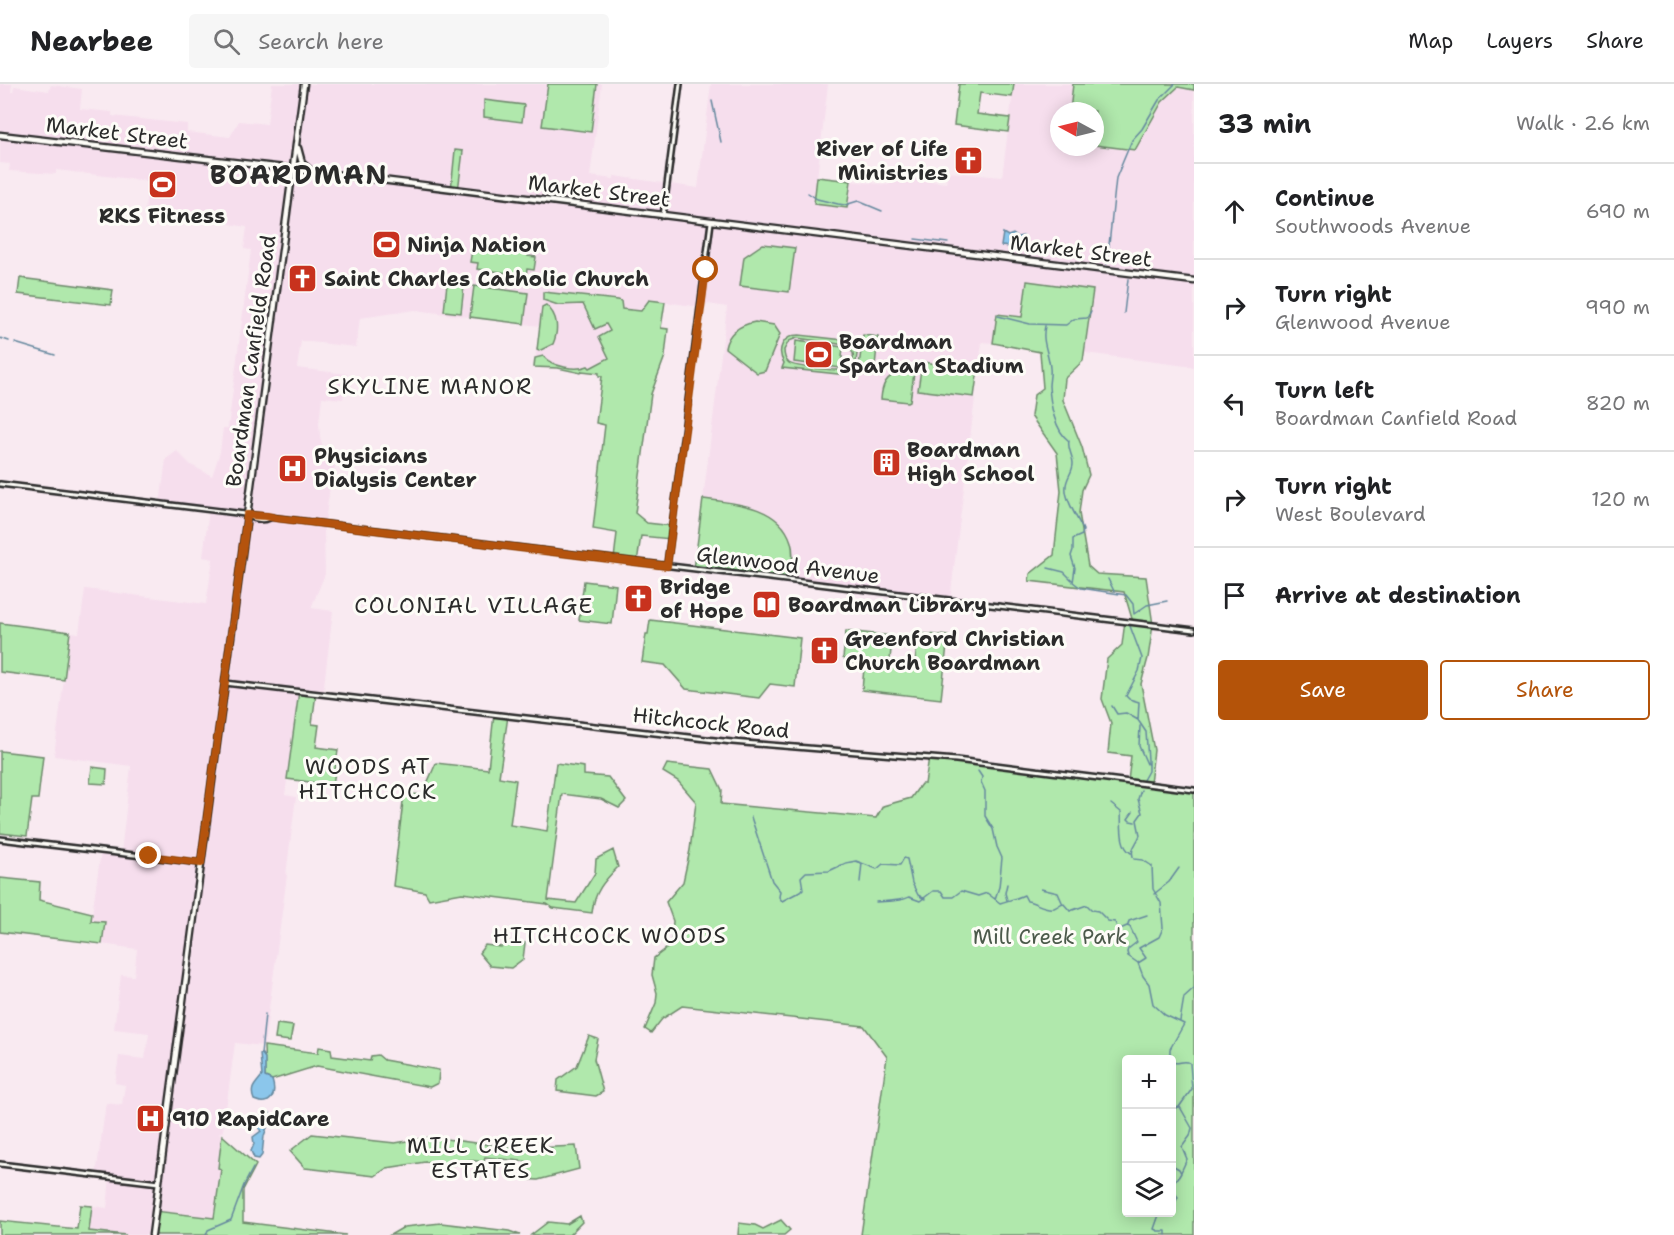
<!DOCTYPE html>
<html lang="en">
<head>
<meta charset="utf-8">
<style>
  :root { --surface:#fff; --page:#f6f6f6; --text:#202124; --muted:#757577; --line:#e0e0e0; --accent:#b45309 }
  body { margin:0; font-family:"Shantell Sans",sans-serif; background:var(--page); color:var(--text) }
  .controls { position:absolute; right:18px; bottom:18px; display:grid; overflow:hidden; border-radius:6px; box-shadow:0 3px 15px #0003 }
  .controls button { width:54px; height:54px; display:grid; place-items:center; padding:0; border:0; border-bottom:2px solid var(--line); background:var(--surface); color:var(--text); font:30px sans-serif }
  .compass { position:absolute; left:1050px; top:18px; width:54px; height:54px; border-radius:50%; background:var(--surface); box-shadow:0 3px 15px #0003; rotate:277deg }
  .stop { position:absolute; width:18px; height:18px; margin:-14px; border:4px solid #b45309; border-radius:50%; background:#fff }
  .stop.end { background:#b45309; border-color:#fff; box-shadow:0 2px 6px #0008 }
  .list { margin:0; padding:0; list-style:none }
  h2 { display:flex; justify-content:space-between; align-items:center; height:78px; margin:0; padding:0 24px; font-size:26px }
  h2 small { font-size:20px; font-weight:400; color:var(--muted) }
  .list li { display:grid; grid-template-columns:39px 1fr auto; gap:18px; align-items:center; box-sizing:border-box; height:96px; padding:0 24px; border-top:2px solid var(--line) }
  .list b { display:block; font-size:22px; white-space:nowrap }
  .list p { margin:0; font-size:20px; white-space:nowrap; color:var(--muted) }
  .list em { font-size:20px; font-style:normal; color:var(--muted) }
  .actions { display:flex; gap:12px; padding:18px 24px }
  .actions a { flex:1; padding:14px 0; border:2px solid var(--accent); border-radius:6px; text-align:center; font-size:21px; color:var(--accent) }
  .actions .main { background:var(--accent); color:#fff }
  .icon { flex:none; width:33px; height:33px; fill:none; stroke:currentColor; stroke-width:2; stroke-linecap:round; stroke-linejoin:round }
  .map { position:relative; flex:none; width:1194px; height:1151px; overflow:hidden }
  header { display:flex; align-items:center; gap:36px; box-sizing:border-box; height:84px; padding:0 30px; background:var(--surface); border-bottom:2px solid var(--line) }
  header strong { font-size:28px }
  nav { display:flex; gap:33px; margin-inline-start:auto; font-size:21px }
  .search { width:420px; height:54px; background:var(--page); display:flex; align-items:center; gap:15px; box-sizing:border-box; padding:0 21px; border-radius:6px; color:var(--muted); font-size:22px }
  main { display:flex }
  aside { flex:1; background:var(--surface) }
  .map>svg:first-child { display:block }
  .built { fill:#f6deed }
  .green { fill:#b0e8ac; stroke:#6e8a6c; stroke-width:1.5; fill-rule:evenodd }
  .water { fill:#8bc6eb; stroke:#65889e; stroke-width:1.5 }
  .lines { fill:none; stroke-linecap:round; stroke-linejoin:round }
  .stream { stroke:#65889e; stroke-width:1.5 }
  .minor-casing { stroke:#2b2b2b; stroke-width:8 }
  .major-casing { stroke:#2b2b2b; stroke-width:9 }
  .minor { stroke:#fdfcf7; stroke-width:3 }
  .major { stroke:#fdfcf7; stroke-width:4.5 }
  .route { stroke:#b45309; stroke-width:8 }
  .labels { text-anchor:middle; stroke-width:6; stroke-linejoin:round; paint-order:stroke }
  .street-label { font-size:21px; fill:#2b2b2b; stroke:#fdfcf7 }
  .poi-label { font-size:21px; font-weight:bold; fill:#2b2b2b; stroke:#fdfcf7; text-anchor:start }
  .park-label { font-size:21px; fill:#4c5a4b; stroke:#fdfcf7 }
  .neighbourhood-label { font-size:22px; letter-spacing:1.5px; fill:#2b2b2b; stroke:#fdfcf7 }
  .district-label { font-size:27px; font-weight:bold; letter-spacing:1.5px; fill:#2b2b2b; stroke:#fdfcf7 }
</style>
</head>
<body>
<header>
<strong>Nearbee</strong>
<div class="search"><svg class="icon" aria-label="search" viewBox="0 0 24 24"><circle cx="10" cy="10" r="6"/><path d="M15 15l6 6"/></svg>Search here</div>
<nav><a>Map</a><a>Layers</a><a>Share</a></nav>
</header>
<main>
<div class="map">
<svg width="1194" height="1151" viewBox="0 0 1194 1151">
  <rect width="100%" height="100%" fill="#f9eaf1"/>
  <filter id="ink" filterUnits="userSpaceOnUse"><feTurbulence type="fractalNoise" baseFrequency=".0167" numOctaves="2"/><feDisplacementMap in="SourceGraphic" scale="12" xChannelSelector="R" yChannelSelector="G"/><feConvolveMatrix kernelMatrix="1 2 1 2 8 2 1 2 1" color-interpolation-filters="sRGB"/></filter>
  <g filter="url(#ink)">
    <path class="built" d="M 0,0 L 12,0 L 11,8 L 13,8 L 14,2 L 49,7 L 51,1 L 82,5 L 80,25 L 112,28 L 112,32 L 187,40 L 187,48 L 230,53 L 239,37 L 267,40 L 272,0 L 602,0 L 590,92 L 614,95 L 614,92 L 698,104 L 711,0 L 828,0 L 814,119 L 848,123 L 851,97 L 889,101 L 891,92 L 946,99 L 948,88 L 1002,93 L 1014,0 L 1073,0 L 1070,27 L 1059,27 L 1059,63 L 1095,63 L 1095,61 L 1135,66 L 1162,18 L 1178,3 L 1194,6 L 1194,283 L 1085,269 L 1093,206 L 1022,233 L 997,230 L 993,259 L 982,258 L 950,516 L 790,496 L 793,472 L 747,421 L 703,415 L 727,223 L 702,219 L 701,223 L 649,216 L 611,288 L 535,279 L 539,242 L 415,226 L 360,234 L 356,263 L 301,257 L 297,284 L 347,290 L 343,315 L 322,313 L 319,339 L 320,353 L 325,369 L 335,383 L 331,396 L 324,445 L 325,490 L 311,524 L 333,527 L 323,610 L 299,608 L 285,711 L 296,713 L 286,791 L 287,791 L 264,962 L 235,959 L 223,1047 L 219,1049 L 222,1051 L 218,1084 L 221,1084 L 214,1135 L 156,1127 L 152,1151 L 126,1151 L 89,1147 L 92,1122 L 107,1124 L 110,1093 L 96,1091 L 106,1019 L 122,1021 L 125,1001 L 115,999 L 119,972 L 145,975 L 149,949 L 114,945 L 121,891 L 134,892 L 137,865 L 102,860 L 105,839 L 91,837 L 101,767 L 121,769 L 131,682 L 54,672 L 70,548 L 79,549 L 85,505 L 206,520 L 213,475 L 203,473 L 209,426 L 160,420 L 166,375 L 177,367 L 191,381 L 212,392 L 220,368 L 223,344 L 228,344 L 251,166 L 244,165 L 247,143 L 230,140 L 230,136 L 145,126 L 148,97 L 56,86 L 56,90 L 9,87 L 10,80 L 0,79 Z"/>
    <path class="green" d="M 548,0 L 597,0 L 591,48 L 542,42 Z
      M 959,0 L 1014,0 L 1012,13 L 980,9 L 977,30 L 1010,34 L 1008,48 L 954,41 Z
      M 1073,0 L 1194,0 L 1194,6 L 1178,3 L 1162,18 L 1135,66 L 1095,61 L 1095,27 L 1070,27 Z
      M 484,16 L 524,21 L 522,38 L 484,33 Z
      M 455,66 L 463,67 L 458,107 L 451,106 Z
      M 817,93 L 851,97 L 847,124 L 814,120 Z
      M 481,160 L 529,167 L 528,172 L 536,173 L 534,186 L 527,185 L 526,191 L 477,185 L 478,179 L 470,178 L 472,166 L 479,167 Z
      M 763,160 L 795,164 L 789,208 L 740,202 L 744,173 Z
      M 20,194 L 113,206 L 111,221 L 18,210 Z
      M 1027,197 L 1093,206 L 1083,277 L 1065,294 L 1063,316 L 1082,363 L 1089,391 L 1082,406 L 1079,429 L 1088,482 L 1097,490 L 1146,493 L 1153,541 L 1148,574 L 1141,600 L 1154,666 L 1150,700 L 1194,706 L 1194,1151 L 861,1151 L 887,973 L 864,942 L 682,922 L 662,935 L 651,949 L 645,945 L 656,919 L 657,909 L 652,891 L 654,874 L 671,861 L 673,837 L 666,818 L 683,798 L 690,766 L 696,718 L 678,697 L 663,688 L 667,680 L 712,685 L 722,706 L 721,720 L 876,734 L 883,722 L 911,714 L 921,700 L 925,700 L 929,673 L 1128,697 L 1131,672 L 1108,669 L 1111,639 L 1102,615 L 1107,575 L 1122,561 L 1125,537 L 1133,538 L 1124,508 L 1029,497 L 1030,490 L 1054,471 L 1061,407 L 1057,369 L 1031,332 L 1034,311 L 1043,304 L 1040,268 L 993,259 L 997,230 L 1022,233 ZM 1126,976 L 1172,976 L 1172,1128 L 1126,1128 Z
      M 447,200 L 464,202 L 461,229 L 444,227 Z
      M 474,202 L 528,209 L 524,240 L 470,233 Z
      M 543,208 L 618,216 L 621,217 L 622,225 L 641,227 L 649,216 L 665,218 L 661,244 L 668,245 L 665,272 L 651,310 L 635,429 L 647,439 L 673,442 L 671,455 L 641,452 L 637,478 L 614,475 L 617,449 L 593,445 L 605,341 L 596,339 L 602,292 L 599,292 L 599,289 L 582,287 L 581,289 L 558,284 L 534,283 L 535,274 L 543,272 C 552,283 576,287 588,282 L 590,284 L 609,274 L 599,253 L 610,247 L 606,240 L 595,245 L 583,220 L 558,221 L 543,216 Z
      M 546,221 C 558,231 559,246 553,260 L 539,267 L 537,266 L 542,223 Z
      M 755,238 L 774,241 L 780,250 L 765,287 L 757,289 L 725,264 C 728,248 740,241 755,238 Z
      M 799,251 L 853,257 L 857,270 L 856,278 L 852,285 L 846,289 L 838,290 L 782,284 L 784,279 C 776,266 783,251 799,251 ZM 797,254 L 846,261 L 853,269 C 854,275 853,282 846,285 C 840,288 795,283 789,279 C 785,276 784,271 784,266 L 789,257 Z
      M 863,251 L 878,253 L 874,292 L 858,290 Z
      M 796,257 L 843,263 L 841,284 L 794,278 Z
      M 922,278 L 978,285 L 974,313 L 918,306 Z
      M 900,288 L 914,289 L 910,317 L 908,318 L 881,315 C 882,301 886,292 900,288 Z
      M 703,415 C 735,419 780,422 791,458 C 795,471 791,484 790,496 L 694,485 Z
      M 584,497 L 616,501 L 612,540 L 579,536 Z
      M 650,536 L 800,554 L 795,603 L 770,600 L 759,614 L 686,605 L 665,581 L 642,578 L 646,550 L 648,550 Z
      M 0,539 L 70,548 L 64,596 L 0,588 Z
      M 846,547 L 892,552 L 890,577 L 915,580 L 918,549 L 948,552 L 941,615 L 862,606 L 864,584 L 843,574 Z
      M 299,607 L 316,609 L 312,640 L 319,641 L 316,663 L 338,666 L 333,701 L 287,695 Z
      M 494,630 L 508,632 L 499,693 L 516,696 L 510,741 L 547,747 L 556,679 L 584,683 L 584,691 L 608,693 L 626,717 L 619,724 L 601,715 L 562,710 L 548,816 L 576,819 L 595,789 L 596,775 L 613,766 L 618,783 C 604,797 594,808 592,829 L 553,824 L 547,820 L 462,809 L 429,815 L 425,808 L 393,802 L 404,709 L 422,711 L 436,679 L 488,685 Z
      M 0,667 L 43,672 L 38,715 L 32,715 L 27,752 L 0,749 Z
      M 92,683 L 107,685 L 106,700 L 90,699 Z
      M 0,794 L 40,798 L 39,816 L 92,829 L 91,837 L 105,838 L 102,860 L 0,848 Z
      M 511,858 L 525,859 L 523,875 L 511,884 L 490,882 L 479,869 L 485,861 L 501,863 Z
      M 277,940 L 293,942 L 290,957 L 275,955 Z
      M 589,952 L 598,955 L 594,975 L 603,1008 L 596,1012 L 557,1007 L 558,996 L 577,982 Z
      M 264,962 L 318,969 L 319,963 L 331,965 L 332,972 L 370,977 L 371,972 L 378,971 L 384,976 L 439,986 L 438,999 L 430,1003 L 317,982 L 272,996 L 265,993 Z
      M 312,1050 L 395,1059 L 431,1053 L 505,1063 L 520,1063 L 533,1067 L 534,1064 L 576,1062 L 579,1085 L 538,1096 L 523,1095 L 529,1078 L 485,1073 L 484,1078 L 469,1076 L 453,1081 L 425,1078 L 387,1084 L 375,1092 L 305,1084 L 290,1067 Z
      M 222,1051 L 256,1081 L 243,1106 L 243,1138 L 346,1151 L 152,1151 L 155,1127 L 214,1134 L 221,1085 L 218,1084 Z
      M 80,1121 L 92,1122 L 89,1147 L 126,1151 L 0,1151 L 0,1137 L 77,1145 Z
      M 580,1132 L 582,1138 L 569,1151 L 531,1151 L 548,1138 L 567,1140 Z
      M 781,1136 L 790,1146 L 784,1151 L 738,1151 L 739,1139 L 755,1141 L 763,1145 Z
      M 441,1139 L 509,1147 L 520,1151 L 390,1151 L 404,1143 Z"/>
    <path class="water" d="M 1003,149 L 1008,152 L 1013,150 L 1017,153 L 1023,152 L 1025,154 L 1021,164 L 1001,162 Z
      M 260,970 L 262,970 L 265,974 L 265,993 L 272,996 C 277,1011 271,1023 254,1016 C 249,1004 256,1000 262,992 Z
      M 263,1029 L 270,1029 L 270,1035 L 264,1052 L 262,1071 L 259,1075 L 254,1074 L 251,1067 L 254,1060 L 253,1053 L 261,1047 L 257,1042 L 259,1035 Z"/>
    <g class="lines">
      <path class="stream" d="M 712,17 L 721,58
        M 808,109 L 817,115 L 838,120 L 845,121 L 858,117 L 882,127
        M 915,155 L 948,159
        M 1107,180 L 1116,94 L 1132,56 L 1142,45 L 1159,16 L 1175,0
        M 1124,229 L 1128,195
        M 998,232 L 1030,240 L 1066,241 L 1074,235 L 1087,234 L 1091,227
        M 1045,242 C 1041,258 1049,269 1050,284 C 1051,290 1049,296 1049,302 C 1050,320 1055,347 1069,357 C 1067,365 1073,371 1073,380 C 1073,388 1066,394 1066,402 C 1064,414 1078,435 1083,446 L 1082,451 L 1073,455 L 1073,466 L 1071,472 L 1075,484 L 1073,498 L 1081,504 L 1126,511 L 1133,520 L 1134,530 L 1147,521 L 1167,517
        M 0,254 L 9,257
        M 15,259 L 55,271
        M 1048,484 L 1064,488 L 1072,496
        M 1108,495 L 1114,507
        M 1130,542 L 1142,574 L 1139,587 L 1126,612 L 1129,615 L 1139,618 L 1138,636 L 1146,648 L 1148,676 L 1148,687 L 1143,696
        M 1112,622 L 1117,630 L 1126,629 L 1138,636
        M 1140,642 L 1139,662 L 1147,680
        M 978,687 L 982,693 L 981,698 L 985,707 L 985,732 L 993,745 L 997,763 L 1002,774 L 999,803 L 995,815
        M 1141,706 L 1138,715 L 1142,729 L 1137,736 L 1140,751 C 1137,760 1129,765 1134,775 L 1143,776 L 1152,782 L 1153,805 L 1161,819 L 1163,844 L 1159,853 L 1139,864 L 1146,874 L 1138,879 L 1143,892 L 1149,900 L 1153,920 L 1165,931 L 1184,940 L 1170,965 L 1170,976
        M 1111,720 L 1121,728 C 1122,740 1119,762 1131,769
        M 1133,728 L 1128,735 L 1130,737 L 1135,738
        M 751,733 L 772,797 L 780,807 L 779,813 L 782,817 L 801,807 L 803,805 L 801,793 L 806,788 L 829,787 L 846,779 L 856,777 L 877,785 L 883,780 L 900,781 L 904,774 L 907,775 L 912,799 L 918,811 L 925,815
        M 860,798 L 862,779
        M 1007,800 L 1005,809 L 1007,816
        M 1041,805 L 1058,809 L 1062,818
        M 1154,810 L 1169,798 L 1179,784
        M 876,818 C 887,817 899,818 909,813 L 920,817 L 933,807 L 941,807 L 945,813 L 953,813 L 961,807 L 978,812 L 987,809 L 1000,819 C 1009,816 1016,815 1024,811 L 1027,817 C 1035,818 1045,826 1054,824 C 1057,823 1060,820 1063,819 L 1070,827 L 1087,821 L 1092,826 L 1098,827 L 1108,837 L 1115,838 L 1118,846 L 1127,842 L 1130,843 L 1137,858 L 1128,865 L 1127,868 L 1128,872 L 1138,879
        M 1128,841 L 1129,837 L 1147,831
        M 1180,937 L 1184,913 L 1194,904
        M 261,970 L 265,930
        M 1172,978 C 1178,981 1184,975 1190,979 L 1192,1005 L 1179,1023 L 1172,1025
        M 1180,1023 L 1192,1044 L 1190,1052 L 1182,1063 L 1187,1075 L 1181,1088
        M 1172,1038 L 1172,1040
        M 1172,1081 L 1179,1085 L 1181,1089 L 1178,1094 L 1172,1098
        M 1172,1106 L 1178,1113 L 1176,1117 L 1172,1120
        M 1160,1128 L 1154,1145 L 1158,1147 L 1166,1147 L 1166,1151
        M 206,1151 L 208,1146 L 231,1136 L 244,1101 L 253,1084"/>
      <defs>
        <path id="minor" d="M 663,132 L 680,0
          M 0,400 L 1194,546
          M 249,432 C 255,436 264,437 270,434
          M 667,481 L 711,138
          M 225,599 L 732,658 L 956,676 L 1194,706
          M 0,755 L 201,779
          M 0,1080 L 159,1099"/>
        <path id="major" d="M 0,51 L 293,85 L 1194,197
          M 298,64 L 302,79 L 311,87
          M 152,1151 L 304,0"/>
      </defs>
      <use href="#minor" class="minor-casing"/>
      <use href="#major" class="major-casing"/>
      <use href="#minor" class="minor"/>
      <use href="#major" class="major"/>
    </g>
  </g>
  <g class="lines" filter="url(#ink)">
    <path class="route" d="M 149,772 L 201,779 L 247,431 L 267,432 L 276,434 L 667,482 L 706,186"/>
  </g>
  <defs>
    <symbol id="church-square" viewBox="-11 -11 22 22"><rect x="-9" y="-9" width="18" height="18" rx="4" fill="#c8321e" stroke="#fdfcf7"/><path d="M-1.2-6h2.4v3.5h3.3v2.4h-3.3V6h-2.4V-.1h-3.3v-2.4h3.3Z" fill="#fff"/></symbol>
    <symbol id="stadium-square" viewBox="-11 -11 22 22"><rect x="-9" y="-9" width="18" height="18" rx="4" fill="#c8321e" stroke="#fdfcf7"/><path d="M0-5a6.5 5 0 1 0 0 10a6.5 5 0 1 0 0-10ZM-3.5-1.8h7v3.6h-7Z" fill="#fff"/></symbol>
    <symbol id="building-square" viewBox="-11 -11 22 22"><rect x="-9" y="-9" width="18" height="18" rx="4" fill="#c8321e" stroke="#fdfcf7"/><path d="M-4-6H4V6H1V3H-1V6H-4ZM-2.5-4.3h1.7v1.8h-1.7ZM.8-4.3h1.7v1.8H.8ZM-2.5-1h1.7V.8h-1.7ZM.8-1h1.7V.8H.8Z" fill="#fff"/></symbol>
    <symbol id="hospital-square" viewBox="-11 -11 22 22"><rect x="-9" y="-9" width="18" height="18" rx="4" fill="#c8321e" stroke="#fdfcf7"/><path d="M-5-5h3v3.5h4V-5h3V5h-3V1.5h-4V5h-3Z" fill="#fff"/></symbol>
    <symbol id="library-square" viewBox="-11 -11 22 22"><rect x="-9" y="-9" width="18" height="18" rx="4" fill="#c8321e" stroke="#fdfcf7"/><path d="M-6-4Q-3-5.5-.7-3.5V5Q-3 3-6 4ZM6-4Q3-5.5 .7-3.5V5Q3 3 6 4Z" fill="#fff"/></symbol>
  </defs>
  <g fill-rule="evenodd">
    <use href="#church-square" x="952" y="60" width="33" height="33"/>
    <use href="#stadium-square" x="146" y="84" width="33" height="33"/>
    <use href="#stadium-square" x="370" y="144" width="33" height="33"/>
    <use href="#church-square" x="286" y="178" width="33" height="33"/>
    <use href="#stadium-square" x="802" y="254" width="33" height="33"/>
    <use href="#building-square" x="870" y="362" width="33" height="33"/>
    <use href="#hospital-square" x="276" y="368" width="33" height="33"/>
    <use href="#church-square" x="622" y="498" width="33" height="33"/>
    <use href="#library-square" x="750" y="504" width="33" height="33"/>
    <use href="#church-square" x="808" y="550" width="33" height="33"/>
    <use href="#hospital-square" x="134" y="1018" width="33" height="33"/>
  </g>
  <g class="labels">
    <g class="street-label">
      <text transform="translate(117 49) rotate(7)" y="7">Market Street</text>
      <text transform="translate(599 107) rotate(7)" y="7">Market Street</text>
      <text transform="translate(1081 167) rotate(7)" y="7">Market Street</text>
      <text transform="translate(251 277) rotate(-82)" y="7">Boardman Canfield Road</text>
      <text transform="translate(788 481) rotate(7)" y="7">Glenwood Avenue</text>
      <text transform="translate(711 639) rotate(6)" y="7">Hitchcock Road</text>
    </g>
    <g class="poi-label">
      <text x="948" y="72" text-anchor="end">River of Life<tspan x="948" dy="24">Ministries</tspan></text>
      <text x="162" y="139" text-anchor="middle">RKS Fitness</text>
      <text x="407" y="168">Ninja Nation</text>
      <text x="324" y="202">Saint Charles Catholic Church</text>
      <text x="839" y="265">Boardman<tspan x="839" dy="24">Spartan Stadium</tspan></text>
      <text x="907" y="373">Boardman<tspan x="907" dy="24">High School</tspan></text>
      <text x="314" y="379">Physicians<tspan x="314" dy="24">Dialysis Center</tspan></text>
      <text x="660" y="510">Bridge<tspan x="660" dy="24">of Hope</tspan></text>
      <text x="788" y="528">Boardman Library</text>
      <text x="845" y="562">Greenford Christian<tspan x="845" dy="24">Church Boardman</tspan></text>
      <text x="172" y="1042">910 RapidCare</text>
    </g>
    <g class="park-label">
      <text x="1050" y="860">Mill Creek Park</text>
    </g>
    <g class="neighbourhood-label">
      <text x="430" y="310">SKYLINE MANOR</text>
      <text x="474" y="529">COLONIAL VILLAGE</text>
      <text x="368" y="690">WOODS AT<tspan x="368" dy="25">HITCHCOCK</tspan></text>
      <text x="610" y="859">HITCHCOCK WOODS</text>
      <text x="481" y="1069">MILL CREEK<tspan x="481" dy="25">ESTATES</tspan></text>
    </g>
    <g class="district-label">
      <text x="299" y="100">BOARDMAN</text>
    </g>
  </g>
</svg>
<div class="controls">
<button>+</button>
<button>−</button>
<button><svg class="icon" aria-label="layers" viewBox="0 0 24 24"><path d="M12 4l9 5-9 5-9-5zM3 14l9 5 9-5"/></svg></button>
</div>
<svg class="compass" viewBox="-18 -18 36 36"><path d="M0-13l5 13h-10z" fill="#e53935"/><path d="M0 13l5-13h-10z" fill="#757577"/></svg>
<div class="stop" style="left:706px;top:186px"></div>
<div class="stop end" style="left:149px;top:772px"></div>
</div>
<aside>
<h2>33 min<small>Walk · 2.6 km</small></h2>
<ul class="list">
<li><svg class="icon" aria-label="ahead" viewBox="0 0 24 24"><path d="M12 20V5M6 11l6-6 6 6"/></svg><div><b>Continue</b><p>Southwoods Avenue</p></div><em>690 m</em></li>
<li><svg class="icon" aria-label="right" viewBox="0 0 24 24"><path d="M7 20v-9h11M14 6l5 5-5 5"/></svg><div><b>Turn right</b><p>Glenwood Avenue</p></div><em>990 m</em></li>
<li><svg class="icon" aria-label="left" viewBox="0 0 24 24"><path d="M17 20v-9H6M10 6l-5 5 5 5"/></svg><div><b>Turn left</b><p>Boardman Canfield Road</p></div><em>820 m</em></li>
<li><svg class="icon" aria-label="right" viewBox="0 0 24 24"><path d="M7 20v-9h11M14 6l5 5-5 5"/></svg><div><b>Turn right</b><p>West Boulevard</p></div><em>120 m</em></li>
<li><svg class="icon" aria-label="arrive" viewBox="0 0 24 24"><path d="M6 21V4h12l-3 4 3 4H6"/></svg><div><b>Arrive at destination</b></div></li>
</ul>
<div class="actions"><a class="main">Save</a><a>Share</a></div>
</aside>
</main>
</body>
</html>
